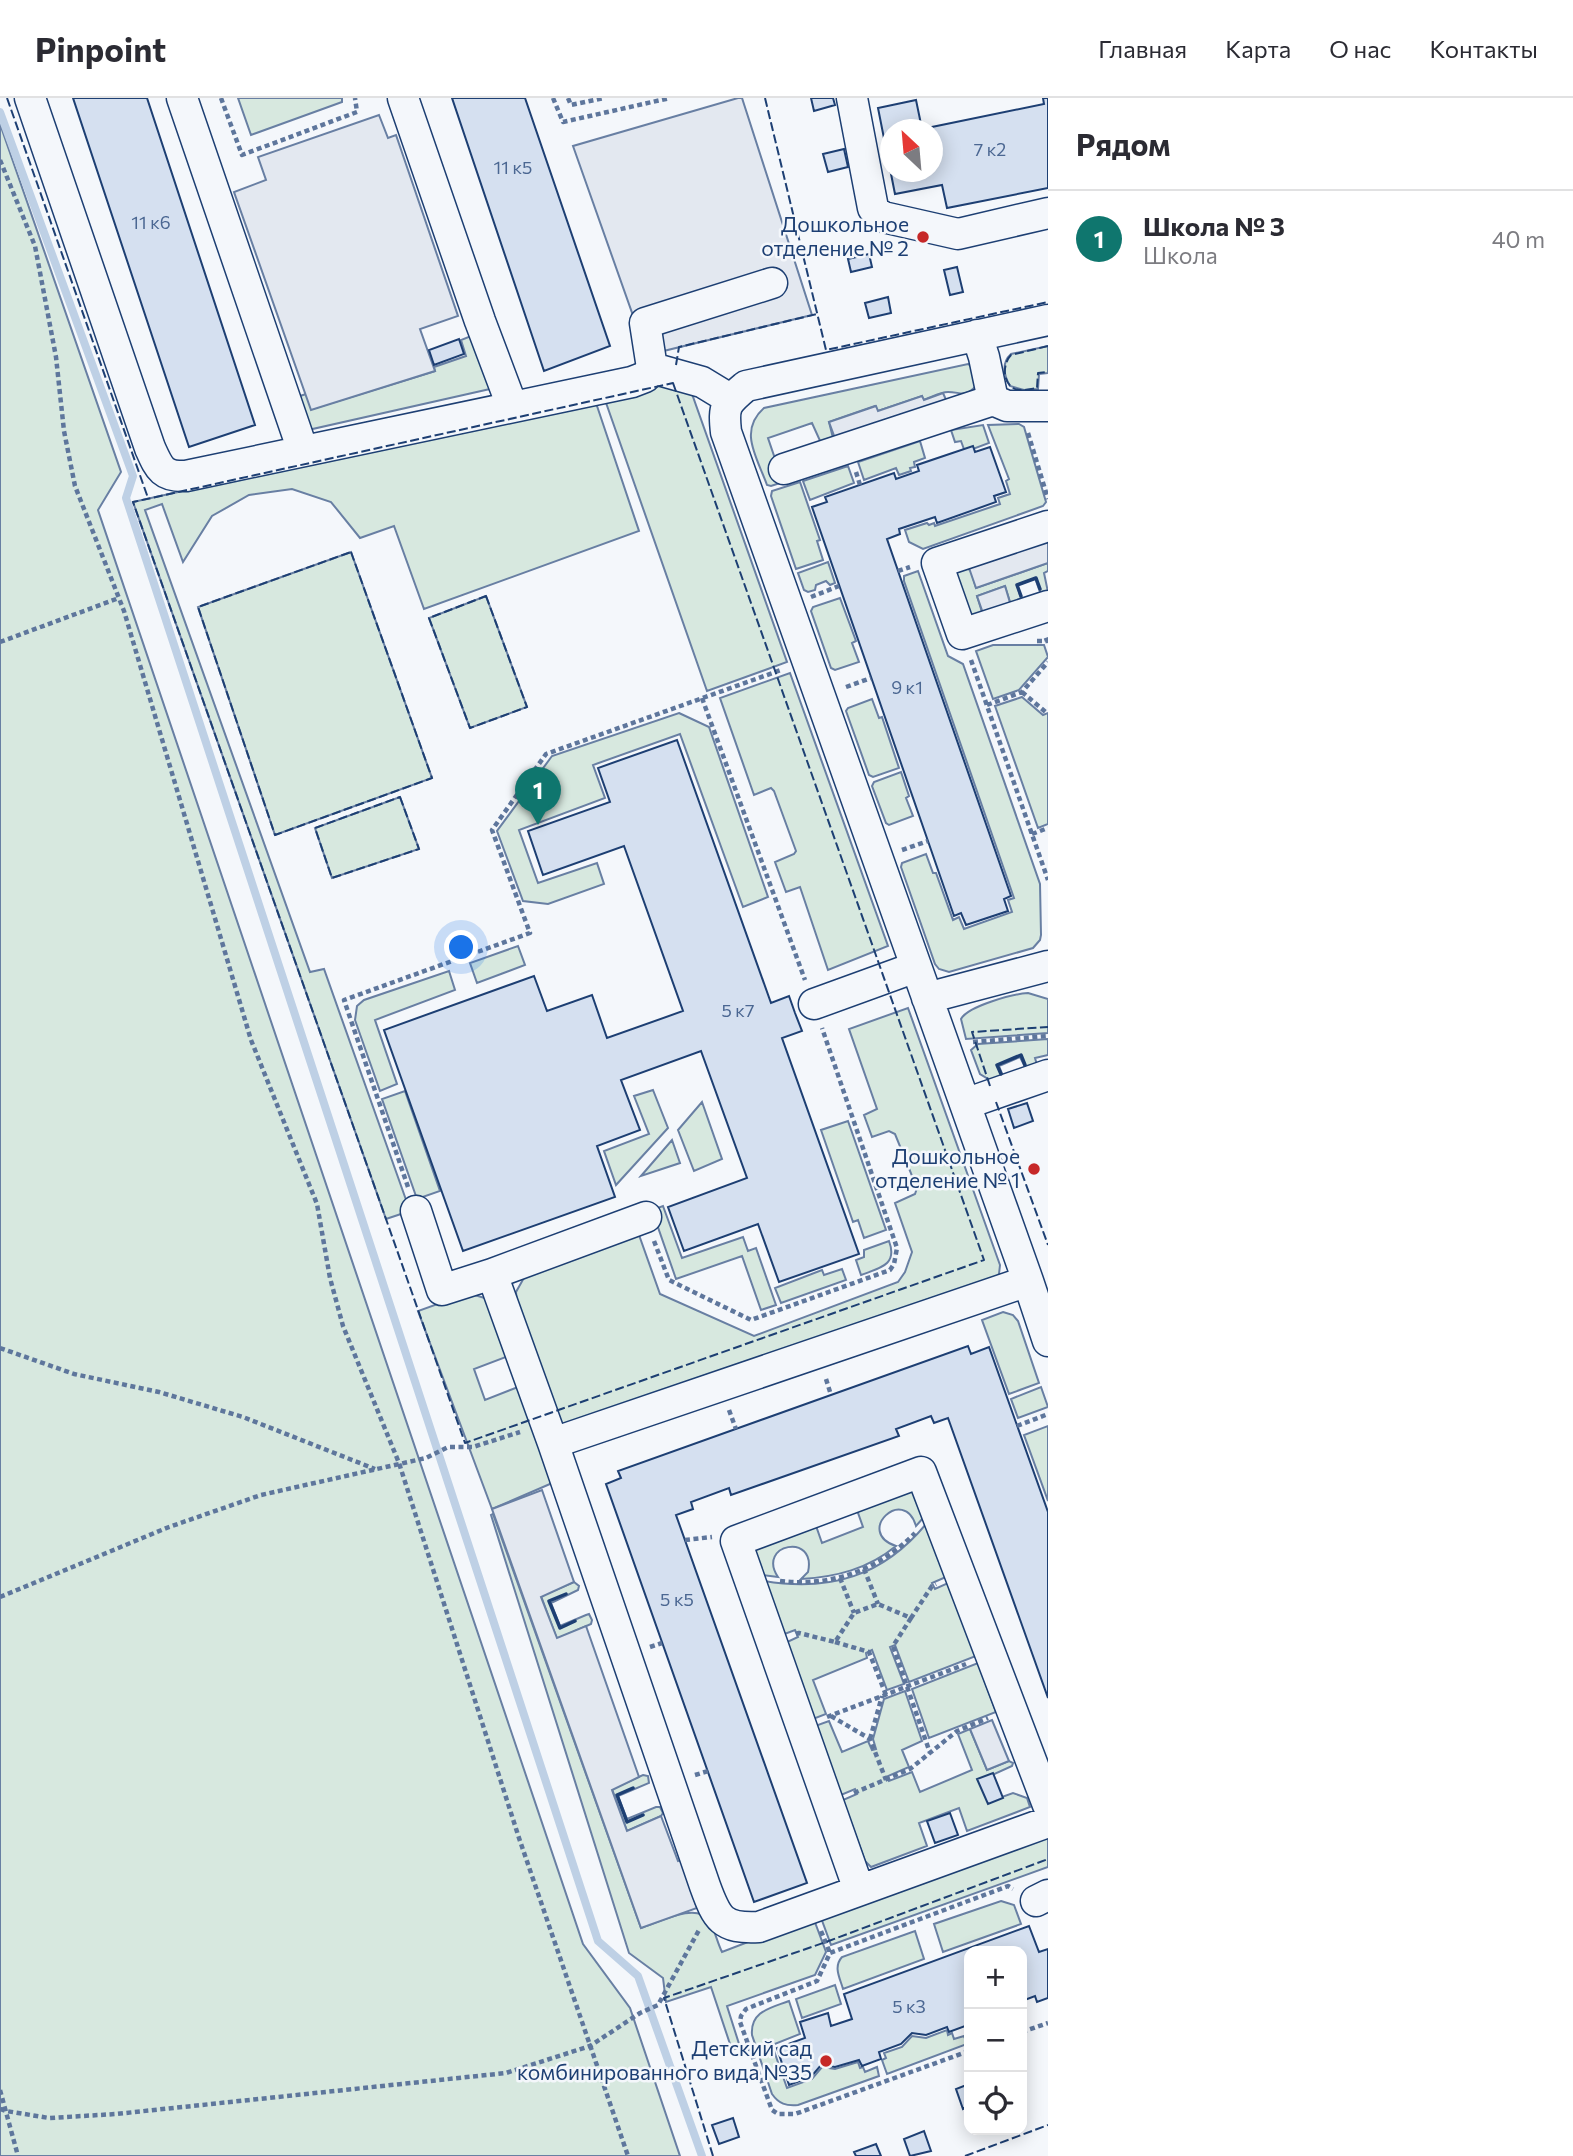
<!DOCTYPE html>
<html lang="ru">
<head>
<meta charset="utf-8">
<style>
  :root { --surface:#fff; --page:#f7f7f7; --text:#2b2b33; --muted:#7c7c81; --line:#e1e1e2; --accent:#0f766e }
  body { margin:0; font-family:Commissioner,sans-serif; background:var(--page); color:var(--text) }
  .controls { position:absolute; right:21px; bottom:21px; display:grid; overflow:hidden; border-radius:14px; box-shadow:0 4px 18px #0003 }
  .controls button { width:63px; height:63px; display:grid; place-items:center; padding:0; border:0; border-bottom:2px solid var(--line); background:var(--surface); color:var(--text); font:35px sans-serif }
  .compass { position:absolute; left:880px; top:21px; width:63px; height:63px; border-radius:50%; background:var(--surface); box-shadow:0 4px 18px #0003; rotate:334deg }
  .you { position:absolute; left:462px; top:850px; width:24px; height:24px; margin:-18px; border:5px solid #fff; border-radius:50%; background:#1a73e8; box-shadow:0 0 0 10px #1a73e833 }
  .badge { display:grid; place-items:center; width:46px; height:46px; border-radius:50%; background:var(--accent); color:#fff; font-size:23px; font-weight:700 }
  .pin { position:absolute; translate:-50% -58px; filter:drop-shadow(0 2px 4px #0008) }
  .pin::after { content:''; position:absolute; top:37px; width:24px; height:21px; background:inherit; clip-path:polygon(0 0,100% 0,50% 100%) }
  .list { margin:0; padding:0; list-style:none }
  h2 { display:flex; justify-content:space-between; align-items:center; height:91px; margin:0; padding:0 28px; font-size:30px }
  h2 small { font-size:23px; font-weight:400; color:var(--muted) }
  .list li { display:grid; grid-template-columns:46px 1fr auto; gap:21px; align-items:center; box-sizing:border-box; height:98px; padding:0 28px; border-top:2px solid var(--line) }
  .list b { display:block; font-size:26px; white-space:nowrap }
  .list p { margin:0; font-size:23px; white-space:nowrap; color:var(--muted) }
  .list em { font-size:23px; font-style:normal; color:var(--muted) }
  .icon { flex:none; width:38px; height:38px; fill:none; stroke:currentColor; stroke-width:2; stroke-linecap:round; stroke-linejoin:round }
  .map { position:relative; flex:none; width:1048px; height:2058px; overflow:hidden }
  header { display:flex; align-items:center; gap:42px; box-sizing:border-box; height:98px; padding:0 35px; background:var(--surface); border-bottom:2px solid var(--line) }
  header strong { font-size:33px }
  nav { display:flex; gap:38px; margin-inline-start:auto; font-size:24px }
  main { display:flex }
  aside { flex:1; background:var(--surface) }
  .map>svg:first-child { display:block }
  .green { fill:#d7e8df; stroke:#687fa3; stroke-width:2 }
  .parking { fill:#e3e8f0; stroke:#687fa3; stroke-width:2 }
  .lines { fill:none; stroke-linecap:round; stroke-linejoin:round }
  .stream { stroke:#bed0e5; stroke-width:8 }
  .building { fill:#d5e0f0; stroke:#1d3f73; stroke-width:2; fill-rule:evenodd }
  .minor-casing { stroke:#1d3f73; stroke-width:33 }
  .path { stroke:#5e769c; stroke-width:4.5; stroke-dasharray:5 3.5; stroke-linecap:butt }
  .minor { stroke:#f4f7fb; stroke-width:30 }
  .fence { stroke:#1d3f73; stroke-width:2; stroke-dasharray:9 3.5; stroke-linecap:butt }
  .wall { stroke:#1d3f73; stroke-width:3.5 }
  .poi-dot { fill:#c62828; stroke:#f4f7fb; stroke-width:2.5 }
  .labels { text-anchor:middle; stroke-width:5; stroke-linejoin:round; paint-order:stroke }
  .number-label { font-size:18px; fill:#4b6792 }
  .poi-label { font-size:21px; fill:#1d3f73; stroke:#f4f7fb; text-anchor:end }
</style>
</head>
<body>
<header>
<strong>Pinpoint</strong>
<nav><a>Главная</a><a>Карта</a><a>О нас</a><a>Контакты</a></nav>
</header>
<main>
<div class="map">
<svg width="1048" height="2058" viewBox="0 0 1048 2058">
  <rect width="100%" height="100%" fill="#f4f7fb"/>
  <path class="green" d="M 238,0 L 342,0 L 342,4 L 251,37 Z
    M 0,26 L 121,374 L 98,412 L 583,1846 L 630,1910 L 680,2058 L 0,2058 Z
    M 471,238 L 490,291 L 308,332 L 297,299 L 306,296 L 312,311 L 435,273 L 434,269 L 466,258 L 461,242 Z
    M 1048,248 L 1048,275 L 1039,276 L 1038,291 L 1024,292 L 1010,288 C 1004,278 1001,265 1011,256 Z
    M 968,266 L 972,268 L 976,288 C 965,300 961,294 948,294 C 940,294 930,300 923,302 L 922,298 L 878,313 L 875,308 L 829,324 L 833,340 L 821,345 L 812,325 L 768,340 L 783,384 L 771,388 L 767,387 C 757,359 738,333 764,310 Z
    M 673,284 L 692,296 L 787,564 L 707,593 L 604,299 Z
    M 595,302 L 639,433 L 424,511 L 394,428 L 360,440 L 331,404 L 292,391 L 249,397 L 212,418 L 183,464 L 162,406 L 145,412 L 310,874 L 324,871 L 410,1113 L 386,1121 L 133,404 Z
    M 1019,326 L 1024,329 L 1046,404 L 1043,408 L 923,451 L 909,444 L 905,432 L 927,425 L 929,427 L 934,425 L 935,428 L 1000,406 L 998,400 L 1010,396 L 1006,383 L 1009,381 L 988,327 Z
    M 983,327 L 989,345 L 965,354 L 961,343 L 955,344 L 951,332 Z
    M 920,343 L 925,360 L 914,364 L 915,369 L 910,370 L 911,373 L 899,377 L 896,370 L 864,382 L 858,364 Z
    M 848,368 L 854,385 L 810,402 L 803,383 Z
    M 800,384 L 820,442 L 817,443 L 823,462 L 796,471 L 771,398 L 772,393 Z
    M 351,454 L 432,680 L 275,737 L 198,509 Z
    M 828,464 L 835,485 L 830,487 L 826,483 L 816,487 L 815,492 L 808,494 L 804,492 L 798,475 Z
    M 1048,465 L 1048,473 L 1044,475 L 1048,494 L 1040,494 L 1035,480 L 1017,487 L 1021,501 L 1019,504 L 1013,505 L 1010,504 L 1005,488 L 977,498 L 982,514 L 981,517 L 968,518 L 955,474 L 967,470 L 971,473 L 976,490 Z
    M 918,473 L 948,558 L 963,566 L 1040,786 L 1041,837 L 1040,842 L 1033,850 L 949,874 L 939,871 L 935,866 L 901,769 L 902,765 L 926,756 L 933,775 L 936,775 L 953,822 L 959,819 L 964,831 L 1012,814 L 1008,802 L 1014,800 L 904,483 L 904,478 Z
    M 486,498 L 527,609 L 470,630 L 429,520 Z
    M 840,500 L 856,543 L 852,545 L 859,564 L 835,572 L 831,570 L 811,513 L 813,509 Z
    M 993,547 L 1044,547 L 1048,559 L 1019,592 L 993,601 L 976,553 Z
    M 790,575 L 888,848 L 828,872 L 800,789 L 786,794 L 775,764 L 794,756 L 796,753 L 774,693 L 771,690 L 754,697 L 720,600 Z
    M 1022,599 L 1043,617 L 1048,615 L 1048,726 L 1038,730 L 995,608 Z
    M 872,601 L 879,620 L 882,619 L 899,670 L 873,679 L 869,677 L 846,613 L 848,610 Z
    M 679,615 L 709,629 L 768,799 L 743,809 L 680,636 L 593,667 L 605,700 L 519,732 L 538,785 L 597,765 L 604,786 L 548,806 L 523,803 L 497,733 L 552,658 Z
    M 901,674 L 909,698 L 906,700 L 913,718 L 889,727 L 886,725 L 872,688 L 874,684 Z
    M 400,699 L 419,751 L 332,780 L 315,730 Z
    M 518,848 L 525,867 L 477,885 L 470,865 Z
    M 449,873 L 455,892 L 375,922 L 397,986 L 380,993 L 355,922 L 357,908 L 364,902 Z
    M 1028,895 L 1048,901 L 1048,935 L 966,941 L 961,921 C 968,908 1013,896 1028,895 Z
    M 908,910 L 1000,1167 L 999,1176 L 990,1186 L 587,1334 L 560,1327 L 517,1205 L 516,1194 L 525,1178 L 639,1137 L 660,1196 L 754,1238 L 898,1184 L 905,1174 L 912,1154 L 895,1105 L 915,1096 L 917,1090 L 895,1036 L 889,1033 L 872,1039 L 864,1017 L 877,1011 L 849,931 Z
    M 1048,941 L 1048,957 L 1035,960 L 1039,974 L 1025,969 L 1020,959 L 999,968 L 1003,978 L 991,990 L 988,981 L 980,976 L 971,952 L 978,946 Z
    M 653,992 L 668,1030 L 616,1087 L 604,1053 L 649,1036 L 634,998 Z
    M 405,993 L 440,1093 L 417,1101 L 382,1001 Z
    M 702,1004 L 722,1061 L 694,1073 L 678,1032 Z
    M 848,1023 L 886,1132 L 864,1140 L 858,1122 L 853,1124 L 821,1032 Z
    M 672,1042 L 680,1065 L 641,1078 Z
    M 663,1108 L 682,1160 L 743,1139 L 748,1153 L 756,1150 L 776,1207 L 761,1212 L 742,1158 L 676,1181 L 652,1112 Z
    M 889,1143 C 898,1167 880,1170 861,1177 L 856,1162 L 864,1159 L 864,1152 Z
    M 842,1171 L 846,1182 L 781,1205 L 775,1190 L 822,1172 L 824,1177 Z
    M 468,1195 L 488,1201 L 506,1259 L 474,1271 L 485,1302 L 518,1289 L 552,1372 L 550,1386 L 492,1411 L 418,1213 Z
    M 1003,1214 L 1013,1217 L 1018,1223 L 1039,1285 L 1009,1296 L 982,1222 Z
    M 1041,1289 L 1048,1309 L 1018,1320 L 1011,1301 Z
    M 1048,1328 L 1048,1403 L 1024,1337 Z
    M 909,1391 L 914,1393 L 924,1419 L 916,1428 C 904,1387 854,1434 896,1448 C 868,1471 836,1479 801,1481 L 808,1474 C 817,1434 756,1446 778,1479 L 761,1477 L 755,1452 L 758,1448 L 815,1425 L 822,1445 L 863,1429 L 857,1412 Z
    M 493,1416 L 641,1830 C 658,1825 697,1803 709,1823 C 715,1832 717,1844 722,1854 L 813,1819 L 826,1854 L 815,1877 L 727,1908 L 740,1949 L 732,1952 L 711,1889 L 666,1904 L 663,1880 L 629,1855 L 491,1417 Z
    M 926,1426 L 946,1479 L 932,1485 L 935,1491 L 948,1485 L 976,1558 L 909,1584 L 895,1547 L 890,1549 L 904,1586 L 887,1592 L 872,1552 L 866,1555 L 867,1560 L 813,1582 L 826,1616 L 813,1621 L 785,1545 L 798,1539 L 795,1532 L 782,1537 L 764,1483 C 830,1494 883,1478 926,1426 Z
    M 574,1484 L 579,1488 L 578,1492 L 551,1505 L 560,1528 L 586,1517 L 589,1516 L 592,1522 L 591,1526 L 557,1541 L 541,1498 Z
    M 978,1565 L 996,1614 L 929,1640 L 912,1591 Z
    M 905,1593 L 922,1643 L 902,1652 L 909,1669 L 888,1678 L 889,1683 L 912,1674 L 920,1694 L 972,1672 L 958,1636 L 970,1631 L 987,1672 L 1009,1663 L 1013,1665 L 1012,1668 L 979,1683 L 988,1704 L 1013,1695 L 1027,1700 L 1030,1709 L 967,1733 L 959,1710 L 919,1725 L 927,1748 L 871,1769 L 865,1763 L 843,1702 L 857,1696 L 855,1691 L 841,1697 L 815,1628 L 829,1623 L 842,1654 L 868,1643 L 872,1652 L 876,1651 L 873,1641 L 884,1601 Z
    M 643,1677 L 648,1678 L 649,1685 L 618,1698 L 627,1721 L 656,1709 L 660,1709 L 663,1715 L 661,1718 L 627,1733 L 612,1691 Z
    M 1048,1736 L 1048,1769 L 831,1847 L 820,1817 Z
    M 1001,1803 L 1014,1807 L 1021,1826 L 943,1854 L 934,1826 Z
    M 915,1833 L 924,1861 L 843,1891 C 840,1880 833,1869 842,1859 Z
    M 835,1887 L 841,1906 L 802,1920 L 796,1901 Z
    M 789,1903 L 800,1936 L 772,1947 L 787,1990 L 812,1981 L 822,1969 L 835,1971 L 858,1964 L 860,1970 L 863,1969 L 865,1974 L 877,1969 L 879,1978 L 798,2007 C 786,2008 779,2006 772,1996 L 752,1937 C 750,1913 771,1910 789,1903 Z
    M 947,1932 L 948,1937 L 952,1935 L 954,1941 L 964,1938 L 967,1946 L 887,1976 L 882,1962 L 886,1960 L 884,1955 L 902,1949 L 912,1938 L 926,1940 Z"/>
  <path class="parking" d="M 738,0 L 742,0 L 812,217 L 647,257 L 573,48 Z
    M 379,17 L 388,40 L 396,37 L 458,218 L 420,231 L 435,273 L 311,312 L 234,94 L 266,82 L 258,59 Z
    M 943,295 L 947,304 L 836,343 L 829,324 L 876,308 L 878,313 L 922,298 L 924,302 Z
    M 1048,440 L 1048,465 L 976,490 L 968,467 L 996,461 L 1033,448 Z
    M 1005,488 L 1011,508 L 984,518 L 977,498 Z
    M 542,1392 L 574,1484 L 541,1499 L 557,1540 L 586,1528 L 639,1679 L 612,1692 L 627,1733 L 661,1718 L 678,1763 L 681,1762 L 697,1810 L 641,1830 L 492,1411 Z
    M 992,1622 L 1009,1663 L 987,1672 L 970,1631 Z"/>
  <g class="lines">
    <path class="stream" d="M 0,14 L 133,378 L 126,400 L 598,1843 L 638,1878 L 702,2058"/>
  </g>
  <path class="building" d="M 73,0 L 147,0 L 255,327 L 189,349 Z
    M 452,0 L 525,0 L 610,248 L 544,273 Z
    M 811,0 L 833,0 L 835,7 L 814,13 Z
    M 1043,0 L 1048,0 L 1048,90 L 947,110 L 942,87 L 895,96 L 878,10 L 916,2 L 922,31 L 1044,6 ZM 890,32 L 932,32 L 932,74 L 890,74 Z
    M 844,51 L 848,69 L 828,74 L 823,56 Z
    M 869,156 L 872,169 L 851,174 L 848,161 Z
    M 957,169 L 963,194 L 950,197 L 944,172 Z
    M 888,199 L 891,215 L 869,220 L 865,205 Z
    M 459,241 L 464,256 L 434,267 L 429,252 Z
    M 973,348 L 975,354 L 990,349 L 1006,394 L 994,398 L 996,404 L 937,425 L 935,419 L 899,431 L 900,436 L 887,441 L 1011,798 L 1004,801 L 1008,813 L 966,827 L 961,815 L 954,818 L 812,409 L 827,404 L 825,399 L 894,375 L 896,381 L 919,373 L 917,367 Z
    M 677,642 L 771,905 L 789,898 L 795,915 L 802,933 L 782,940 L 859,1156 L 779,1184 L 758,1126 L 684,1153 L 668,1109 L 747,1080 L 701,953 L 621,982 L 640,1032 L 597,1048 L 615,1099 L 463,1153 L 384,932 L 534,878 L 547,913 L 592,897 L 607,940 L 683,913 L 624,748 L 543,777 L 528,733 L 610,704 L 598,670 Z
    M 1027,1005 L 1033,1023 L 1014,1030 L 1008,1011 Z
    M 968,1248 L 971,1256 L 989,1249 L 1048,1414 L 1048,1600 L 948,1320 L 934,1325 L 931,1318 L 896,1331 L 899,1338 L 731,1397 L 729,1390 L 691,1404 L 693,1411 L 676,1417 L 807,1785 L 754,1804 L 606,1386 L 621,1380 L 618,1373 Z
    M 993,1675 L 1003,1700 L 988,1706 L 977,1681 Z
    M 950,1715 L 958,1737 L 935,1745 L 927,1723 Z
    M 1029,1828 L 1039,1854 L 1048,1851 L 1048,1900 L 1037,1904 L 1035,1898 L 1022,1903 L 1022,1853 L 969,1853 L 969,1921 L 966,1923 L 968,1927 L 949,1934 L 947,1929 L 926,1937 L 912,1935 L 901,1946 L 879,1954 L 881,1961 L 862,1968 L 859,1962 L 835,1969 L 821,1967 L 811,1979 L 789,1987 L 777,1950 L 805,1940 L 800,1924 L 828,1915 L 831,1928 L 852,1921 L 844,1896 Z
    M 969,1986 L 969,2008 L 963,2011 L 956,1991 Z
    M 733,2020 L 739,2039 L 719,2046 L 712,2027 Z
    M 924,2033 L 931,2053 L 910,2058 L 904,2041 Z
    M 876,2046 L 881,2058 L 856,2058 L 854,2054 Z"/>
  <g class="lines">
    <defs>
      <path id="minor" d="M 30,0 L 150,350 C 159,370 162,379 186,378 L 632,284 L 645,279 L 652,270 L 645,225 L 772,185
        M 182,0 L 303,353
        M 403,0 L 480,223 L 512,308
        M 852,0 L 873,110 L 876,114 L 883,119 L 958,136 L 1048,115
        M 1048,222 L 746,288 C 726,305 723,307 726,334 L 1028,1183 L 1048,1243
        M 977,237 L 984,259 L 993,302
        M 652,270 L 702,284 L 730,301
        M 784,371 L 993,302 L 1007,308 L 1048,308
        M 1048,428 L 937,465 L 962,536 L 1048,508
        M 927,900 L 1048,868
        M 814,906 L 916,869
        M 965,1006 L 1048,977
        M 416,1113 L 442,1192 L 492,1176 L 553,1345
        M 492,1176 L 646,1119
        M 1028,1183 L 553,1345 L 705,1788 C 717,1821 722,1831 759,1829 L 1048,1724
        M 859,1792 L 736,1443 L 921,1374 L 1048,1707
        M 1036,1803 L 1048,1797"/>
    </defs>
    <use href="#minor" class="minor-casing"/>
    <path class="path" d="M 221,0 L 242,57 L 357,14 L 355,0
      M 553,0 L 563,24 L 670,0
      M 568,0 L 571,7 L 604,0
      M 0,62 L 35,148 L 56,259 L 64,333 L 75,388 L 124,513 L 251,942 L 317,1106 L 330,1180 L 343,1228 L 399,1365 L 519,1740 L 628,2058
      M 1028,335 L 1048,401
      M 856,374 L 860,387
      M 898,473 L 910,469
      M 811,499 L 839,488
      M 1037,543 L 1047,543 L 1045,537
      M 0,544 L 119,500
      M 971,562 L 1048,782
      M 846,589 L 871,580
      M 1022,594 L 1048,616
      M 702,600 L 805,882
      M 987,607 L 1022,594 L 1048,564
      M 1032,736 L 1048,730
      M 902,752 L 928,743
      M 973,944 L 1048,938
      M 408,1089 L 344,902 L 530,835 L 492,732 L 546,656 L 781,572
      M 654,1143 L 669,1182 L 751,1222 L 890,1172 L 894,1166 L 897,1150 L 822,930
      M 0,1250 L 74,1276 L 159,1294 L 243,1319 L 375,1371
      M 826,1281 L 831,1297
      M 729,1312 L 736,1331
      M 1017,1328 L 1048,1316
      M 685,1442 L 712,1439
      M 864,1471 L 878,1506
      M 840,1480 L 854,1515
      M 780,1483 C 831,1489 879,1472 915,1435
      M 0,1499 L 169,1429 L 261,1397 L 426,1360 L 448,1349 L 473,1349 L 520,1334
      M 911,1520 L 893,1548 L 930,1655
      M 796,1536 L 799,1535 L 835,1544 L 854,1515 L 878,1506 L 911,1520 L 932,1488 L 936,1486
      M 835,1544 L 869,1554 L 886,1597
      M 650,1549 L 662,1545
      M 831,1618 L 870,1641 L 886,1682
      M 827,1619 L 966,1566
      M 870,1641 L 882,1598
      M 695,1677 L 708,1673
      M 854,1695 L 910,1671 L 957,1633 L 988,1620
      M 821,1833 L 830,1855
      M 1022,1934 L 1048,1925
      M 969,1953 L 795,2016 L 778,2016 L 772,2012 L 740,1924 L 741,1918 L 746,1911 L 817,1883 L 830,1855 L 1008,1788 L 1013,1791
      M 0,1992 L 18,2058
      M 0,2011 L 6,2013 L 49,2020 L 116,2016 L 506,1975 L 590,1948 L 640,1915 L 658,1907 L 699,1832"/>
    <use href="#minor" class="minor"/>
    <path class="fence" d="M 7,0 L 148,400
      M 765,0 L 826,252 L 1048,204
      M 1048,248 L 1011,257 C 1003,265 1002,283 1013,290 C 1020,294 1030,291 1037,290 L 1038,275 L 1048,274
      M 676,267 L 679,249 L 817,216
      M 673,285 L 984,1162 L 465,1345 L 133,404 Z
      M 351,454 L 432,680 L 275,737 L 198,509 Z
      M 486,498 L 527,609 L 470,630 L 429,520 Z
      M 400,699 L 419,751 L 332,780 L 315,730 Z
      M 990,988 L 972,934 L 1048,929
      M 996,1004 L 1048,1147
      M 713,2058 L 664,1900 L 826,1844 L 1048,1761
      M 965,2058 L 1048,2027"/>
    <path class="wall" d="M 1021,498 L 1017,487 L 1036,480 L 1040,491
      M 1001,976 L 997,967 L 1021,957 L 1025,967
      M 566,1496 L 549,1503 L 560,1530 L 575,1523
      M 633,1690 L 617,1697 L 627,1724 L 643,1717"/>
  </g>
  <g class="poi-dot">
    <circle cx="923" cy="139" r="7"/>
    <circle cx="1034" cy="1071" r="7"/>
    <circle cx="826" cy="1963" r="7"/>
  </g>
  <g class="labels">
    <g class="number-label">
      <text x="990" y="58">7 к2</text>
      <text x="513" y="76">11 к5</text>
      <text x="151" y="131">11 к6</text>
      <text x="907" y="596">9 к1</text>
      <text x="738" y="919">5 к7</text>
      <text x="677" y="1508">5 к5</text>
      <text x="909" y="1915">5 к3</text>
    </g>
    <g class="poi-label">
      <text x="909" y="134">Дошкольное<tspan x="909" dy="24">отделение № 2</tspan></text>
      <text x="1020" y="1066">Дошкольное<tspan x="1020" dy="24">отделение № 1</tspan></text>
      <text x="812" y="1958">Детский сад<tspan x="812" dy="24">комбинированного вида №35</tspan></text>
    </g>
  </g>
</svg>
<div class="controls">
<button>+</button>
<button>−</button>
<button><svg class="icon" aria-label="locate" viewBox="0 0 24 24"><circle cx="12" cy="12" r="6"/><path d="M12 2v4M12 18v4M2 12h4M18 12h4"/></svg></button>
</div>
<svg class="compass" viewBox="-18 -18 36 36"><path d="M0-13l5 13h-10z" fill="#e53935"/><path d="M0 13l5-13h-10z" fill="#7c7c81"/></svg>
<div class="you"></div>
<div class="pin badge" style="left:538px;top:727px">1</div>
</div>
<aside>
<h2>Рядом<small></small></h2>
<ul class="list">
<li><span class="badge">1</span><div><b>Школа № 3</b><p>Школа</p></div><em>40 m</em></li>
</ul>
</aside>
</main>
</body>
</html>
